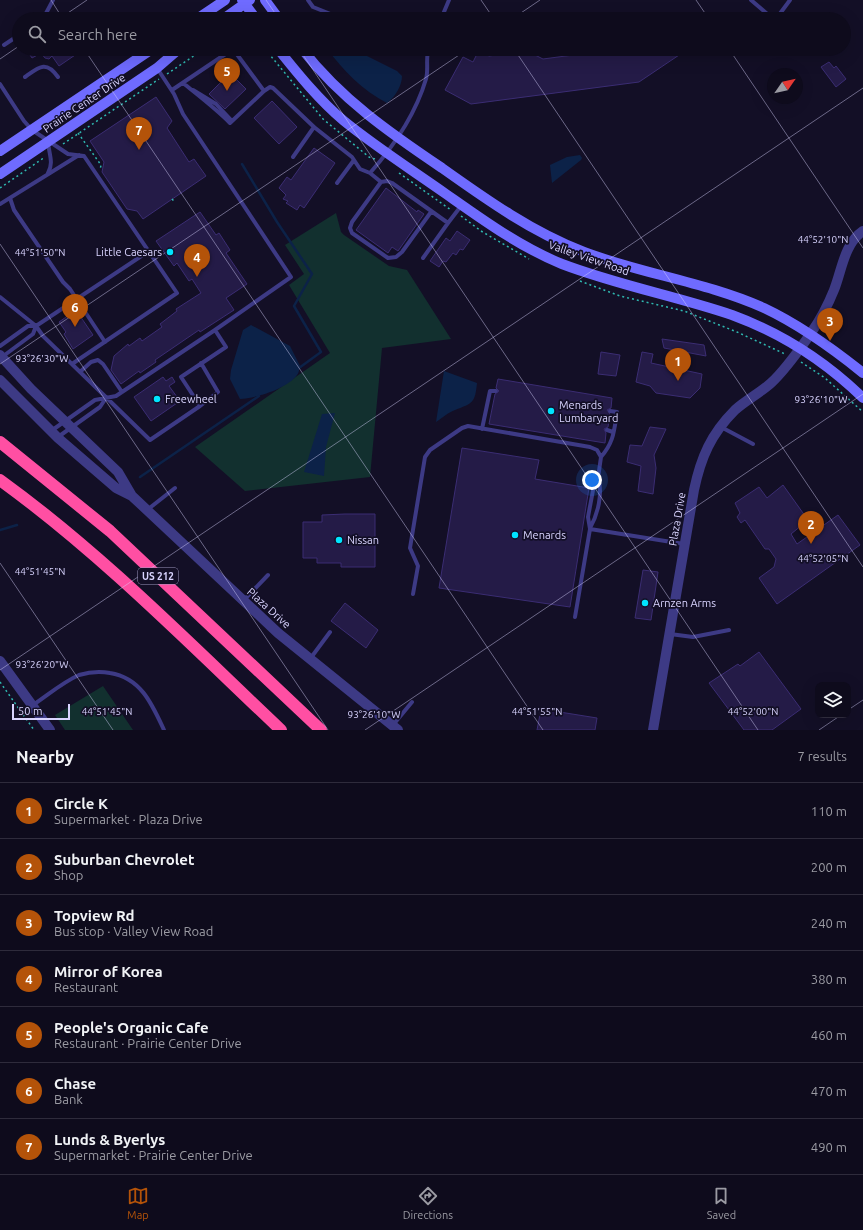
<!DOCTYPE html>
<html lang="en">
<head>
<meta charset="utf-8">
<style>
  :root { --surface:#0e0b1c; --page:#1c1929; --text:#f1f3f6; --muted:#9b9ba3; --line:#2e2b3b; --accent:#b45309 }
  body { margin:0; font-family:Ubuntu,sans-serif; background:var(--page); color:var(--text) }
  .controls { position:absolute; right:12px; bottom:12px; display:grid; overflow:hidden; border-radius:8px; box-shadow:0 4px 16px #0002 }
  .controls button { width:36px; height:36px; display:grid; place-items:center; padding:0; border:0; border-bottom:1px solid var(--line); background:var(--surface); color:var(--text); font:20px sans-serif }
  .compass { position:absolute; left:767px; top:68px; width:36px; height:36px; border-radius:50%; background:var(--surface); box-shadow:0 4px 16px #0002; rotate:56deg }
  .scale { position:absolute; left:12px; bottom:10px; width:58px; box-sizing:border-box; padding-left:4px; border:2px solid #d9d4ff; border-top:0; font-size:11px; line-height:14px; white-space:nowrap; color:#d9d4ff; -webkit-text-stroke:3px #130f26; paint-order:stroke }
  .you { position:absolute; left:592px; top:480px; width:14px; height:14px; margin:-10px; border:3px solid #fff; border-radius:50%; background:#1a73e8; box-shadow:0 0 0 6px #1a73e833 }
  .badge { display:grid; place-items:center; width:26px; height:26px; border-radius:50%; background:var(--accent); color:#fff; font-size:13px; font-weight:700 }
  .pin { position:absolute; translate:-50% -33px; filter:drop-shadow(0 1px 2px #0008) }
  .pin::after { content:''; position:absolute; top:21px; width:14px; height:12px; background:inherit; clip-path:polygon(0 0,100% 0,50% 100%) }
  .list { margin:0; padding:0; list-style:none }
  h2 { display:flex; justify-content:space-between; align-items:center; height:52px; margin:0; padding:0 16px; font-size:17px }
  h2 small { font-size:13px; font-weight:400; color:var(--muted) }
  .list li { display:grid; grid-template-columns:26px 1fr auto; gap:12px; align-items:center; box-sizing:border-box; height:56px; padding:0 16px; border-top:1px solid var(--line) }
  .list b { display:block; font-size:15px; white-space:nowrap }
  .list p { margin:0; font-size:13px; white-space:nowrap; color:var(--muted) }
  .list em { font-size:13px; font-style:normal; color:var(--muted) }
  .icon { flex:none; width:22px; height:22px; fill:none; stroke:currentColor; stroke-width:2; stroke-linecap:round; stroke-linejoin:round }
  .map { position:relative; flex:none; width:863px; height:730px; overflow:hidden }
  .search { position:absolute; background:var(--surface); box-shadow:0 4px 16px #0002; left:12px; right:12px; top:12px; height:44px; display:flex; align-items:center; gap:10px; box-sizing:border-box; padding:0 14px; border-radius:22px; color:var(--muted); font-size:15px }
  .sheet { height:444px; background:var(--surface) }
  nav { display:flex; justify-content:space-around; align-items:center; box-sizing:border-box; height:56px; border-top:1px solid var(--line); background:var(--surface); font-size:11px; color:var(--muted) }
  nav a { display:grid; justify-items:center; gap:2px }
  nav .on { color:var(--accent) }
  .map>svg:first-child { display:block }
  .green { fill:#12302f }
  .water { fill:#0c2248 }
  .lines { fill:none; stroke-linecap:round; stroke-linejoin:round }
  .stream { stroke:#0c2248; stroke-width:2.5 }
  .building { fill:#241b47; stroke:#3b2d73 }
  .path { stroke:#2fb8b0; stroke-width:1.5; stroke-dasharray:2 3; stroke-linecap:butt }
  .service { stroke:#3d3a85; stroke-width:4 }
  .tertiary { stroke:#3d3a85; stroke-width:10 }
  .secondary { stroke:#6f6bff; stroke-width:10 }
  .motorway { stroke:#ff4fa3; stroke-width:12 }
  .ticks { fill:none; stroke:#d9d4ff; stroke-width:1; stroke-opacity:0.45 }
  .poi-dot { fill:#00e5ff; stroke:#130f26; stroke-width:1.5 }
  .labels { text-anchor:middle; stroke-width:3.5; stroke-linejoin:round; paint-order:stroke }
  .shield { fill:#130f26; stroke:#9e99be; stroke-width:1 }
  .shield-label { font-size:10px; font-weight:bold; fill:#d9d4ff }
  .street-label { font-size:11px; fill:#d9d4ff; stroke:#130f26 }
  .poi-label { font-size:11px; fill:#d9d4ff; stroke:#130f26; text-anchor:start }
  .ticks-label { font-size:10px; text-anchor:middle; fill:#d9d4ff; stroke:#130f26; stroke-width:3.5; stroke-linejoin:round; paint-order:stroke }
</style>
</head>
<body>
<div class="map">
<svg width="863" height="730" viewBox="0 0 863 730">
  <rect width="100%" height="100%" fill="#130f26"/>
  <path class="green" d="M 336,213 L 341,232 L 344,235 L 389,266 L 407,270 L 451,339 L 382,348 L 370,477 L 245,491 L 195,447 L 330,353 L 289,285 L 304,274 L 285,245 Z
    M 103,686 L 133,730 L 65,730 L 55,715 Z"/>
  <path class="water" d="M 327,49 L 353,49 L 397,71 L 402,76 C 402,86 395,97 387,103 C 363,91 343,70 327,49 Z
    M 580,155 L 582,158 L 581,160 L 552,183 L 550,165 L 567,157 Z
    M 251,325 L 290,346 L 300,366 C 299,369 299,373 297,375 C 287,389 256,398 240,399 L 230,379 L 231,370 L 243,330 Z
    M 444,371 L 477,383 C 475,403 473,403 455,410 C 449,412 442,418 436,422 Z
    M 335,413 L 326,447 L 324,476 L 304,472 L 322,414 Z"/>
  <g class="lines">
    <path class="stream" d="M 242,164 L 277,222 L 312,274 L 294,306 L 321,352 L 299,368
      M 140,477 L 259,396
      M 0,530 L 17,525"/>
  </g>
  <path class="building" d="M 26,49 L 84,49 L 59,66 L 52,56 L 49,59 L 45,58 L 41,53 L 32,58 Z
    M 600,49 L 688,49 L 639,82 L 471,104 L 445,90 L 463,57 L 473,62 L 479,50 L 489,56 L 527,51 L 543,59 L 596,52 Z
    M 829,62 L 834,68 L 836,66 L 846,79 L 836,87 L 821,67 Z
    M 230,73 L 246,89 L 225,109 L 209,94 Z
    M 156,97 L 172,121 L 167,128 L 189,162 L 194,159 L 206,176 L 143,219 L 137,211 L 127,209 L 102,172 L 104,162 L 90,141 Z
    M 272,101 L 297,127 L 279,144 L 254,118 Z
    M 314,148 L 335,163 L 304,208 L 300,205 L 297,210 L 286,203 L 288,201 L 283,199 L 286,195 L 279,188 L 287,177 L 291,180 Z
    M 386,188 L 417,212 L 418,210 L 424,214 L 398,251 L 392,247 L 388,253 L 356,230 Z
    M 200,212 L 216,235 L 219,233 L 230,250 L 226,253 L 247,284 L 226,298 L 234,310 L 200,332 L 199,330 L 155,360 L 156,362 L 140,373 L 139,371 L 121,384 L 111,370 L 114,356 L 128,344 L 129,346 L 140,338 L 142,341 L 162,327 L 160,324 L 177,311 L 176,309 L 201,293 L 192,279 L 189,281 L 177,263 L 174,266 L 156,241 Z
    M 457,231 L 470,240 L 463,250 L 460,249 L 456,255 L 453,253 L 446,262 L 443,261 L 439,267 L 430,261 L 446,238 L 450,241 Z
    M 76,310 L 93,335 L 73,349 L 64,334 L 66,332 L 59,322 Z
    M 662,339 L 704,345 L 706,356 L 664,348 Z
    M 601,352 L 620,355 L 616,376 L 598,374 Z
    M 642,352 L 653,354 L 651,363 L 702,374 L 700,388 L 690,398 L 656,393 L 650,386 L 636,382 Z
    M 163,377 L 166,381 L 172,377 L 175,382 L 169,386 L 180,401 L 151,421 L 134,397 Z
    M 498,379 L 612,398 L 611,408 L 607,410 L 610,414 L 608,427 L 604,429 L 606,433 L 605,443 L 489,424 L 495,394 L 499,391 L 496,388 Z
    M 650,427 L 666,429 L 654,455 L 656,468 L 653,494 L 638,491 L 641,466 L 627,462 L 630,445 L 642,446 Z
    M 462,448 L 539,460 L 535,479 L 589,488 L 570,607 L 439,588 Z
    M 783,485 L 808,520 L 791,534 L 797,544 L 838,515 L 860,545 L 777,604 L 759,578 L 774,567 L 776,559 L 769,549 L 765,549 L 745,520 L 741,523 L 737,517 L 740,513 L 735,503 L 759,487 L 767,498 Z
    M 345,514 L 375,514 L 375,567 L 341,567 L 341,563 L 317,563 L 317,558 L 303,558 L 303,522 L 322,522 L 322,515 Z
    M 643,570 L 658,572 L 651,620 L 635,618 Z
    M 345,603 L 378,630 L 366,648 L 331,621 Z
    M 759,652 L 801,709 L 772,730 L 744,730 L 709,683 L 738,664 L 740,666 Z
    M 541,709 L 597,718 L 595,730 L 537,730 Z"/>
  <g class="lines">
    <path class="path" d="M 265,49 L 323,119 L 369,157 L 375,159
      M 167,74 L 204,49
      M 78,133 L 101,165 L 100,170
      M 63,144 L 159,79
      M 399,173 L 451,210
      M 0,188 L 45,157
      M 172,199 L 174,201
      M 461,216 L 481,231 L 529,259
      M 580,281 L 620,296 L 684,311 L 737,332 L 785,354
      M 801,362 L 825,378 L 863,412
      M 0,682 L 34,730"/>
    <path class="service" d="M 308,0 L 313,7 L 343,19
      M 751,0 L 773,19
      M 43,19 L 53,0
      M 441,19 L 449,0
      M 776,19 L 790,0
      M 4,45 L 19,35
      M 233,49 L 264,91
      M 416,49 L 427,53
      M 25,77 C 39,67 46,60 58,77
      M 183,83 C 199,96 215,108 230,123 L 264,91 L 270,87 L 273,88 L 314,127 L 352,157 L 360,169 L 370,173 C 393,147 416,113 426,79 C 429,69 425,57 429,49
      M 0,84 L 24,121 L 32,130 L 68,154 L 84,156 L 177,293 L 72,364
      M 172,90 L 233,49
      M 193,90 L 216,104 L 232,121
      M 293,157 L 314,127
      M 48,173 C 54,163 49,154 48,142
      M 370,173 L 381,182 L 387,181 L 392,183 L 448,223 L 461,206
      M 381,182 L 352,222 L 350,228 L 352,233 L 388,258 L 396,257 L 402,252 L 431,212
      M 337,183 L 354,160
      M 10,198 L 14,210 L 63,282 L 70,289 L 105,342
      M 0,204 L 79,155
      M 423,258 L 448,223
      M 0,297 L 36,326 L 43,336 L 150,440 L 200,406 L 181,377 L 226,347 L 215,330 L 291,277 L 183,114 L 174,94 L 157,68
      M 0,346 L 28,326 L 36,326 L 149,251
      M 2,357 L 33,334 L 36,326
      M 80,372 L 91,362 L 98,360 L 103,364 L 122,392
      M 200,406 L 218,392 L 201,363
      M 721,427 L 753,444
      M 482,429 L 490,391 L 496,391
      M 607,430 L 613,432
      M 51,431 L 95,400 L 116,396 L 215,330
      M 58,437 L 100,407 L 106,398
      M 601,457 C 614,442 614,431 617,412 L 610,411
      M 147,510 L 175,488
      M 590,528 C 598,514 603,493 598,478
      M 590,529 L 684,544
      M 413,594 L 418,566 L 410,548 L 425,457 L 430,450 L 462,428 L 468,426 L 590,447 L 597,450 L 601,457 L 598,478 L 594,485 L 588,517 L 590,529 L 575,617
      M 243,601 L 268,575
      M 670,634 L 693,637 L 729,630
      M 310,659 L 330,632
      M 33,705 C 48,695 63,682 79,675 C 89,672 100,671 110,673 C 141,678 152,704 164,730
      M 393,725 L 412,702"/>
    <path class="tertiary" d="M 0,355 L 31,389 L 118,472 L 132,496
      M 0,380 L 58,438 L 116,488 L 132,496 L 278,633 L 398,730
      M 0,661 L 50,730
      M 653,730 L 694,490 C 701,457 711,434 735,410 C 746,400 760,393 771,383 C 787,368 799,350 811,333 C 820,320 828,305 834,290 C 842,270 844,244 863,231"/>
    <path class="secondary" d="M 242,0 L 256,19
      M 265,0 L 279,19
      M 197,19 L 225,0
      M 223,19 L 250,0
      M 278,49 C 298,74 319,100 344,121 C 376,147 412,170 446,194 C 483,220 520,247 562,264 C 617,285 676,296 732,315 C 781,333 826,362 863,398
      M 302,49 C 341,99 390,133 442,168 C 487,200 532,232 584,252 C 642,274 706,282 764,308 C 800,325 832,348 863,373
      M 0,151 L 152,49
      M 0,174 L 157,68 L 179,49"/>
    <path class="motorway" d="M 0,442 L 110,531 L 321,730
      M 0,480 C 102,554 190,644 281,730"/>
  </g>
  <path class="ticks" d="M 51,0 L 63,19M 266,0 L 279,19M 481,0 L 494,19M 696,0 L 709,19M 59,19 L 87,0M 512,19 L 540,0M 84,49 L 543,730M 299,49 L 758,730M 514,49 L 863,567M 729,49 L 863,248M 0,59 L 19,46M 0,244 L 328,730M 0,364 L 468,49M 0,563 L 113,730M 0,670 L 863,88M 848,710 L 863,700M 365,730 L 863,394M 819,730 L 841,715"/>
  <g class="poi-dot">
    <circle cx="170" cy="252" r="4"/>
    <circle cx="157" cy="399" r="4"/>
    <circle cx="551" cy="411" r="4"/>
    <circle cx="515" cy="535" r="4"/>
    <circle cx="339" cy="540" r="4"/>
    <circle cx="645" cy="603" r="4"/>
  </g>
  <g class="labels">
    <rect class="shield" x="138" y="568" width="40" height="16" rx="3"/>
    <g class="shield-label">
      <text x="158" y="580">US 212</text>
    </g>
    <g class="street-label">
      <text transform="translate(84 103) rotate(-34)" y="4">Prairie Center Drive</text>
      <text transform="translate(589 258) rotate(19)" y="4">Valley View Road</text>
      <text transform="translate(677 519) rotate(-80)" y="4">Plaza Drive</text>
      <text transform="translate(269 608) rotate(42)" y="4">Plaza Drive</text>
    </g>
    <g class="poi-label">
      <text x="162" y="256" text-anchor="end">Little Caesars</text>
      <text x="165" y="403">Freewheel</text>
      <text x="559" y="409">Menards<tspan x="559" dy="13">Lumbaryard</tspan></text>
      <text x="523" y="539">Menards</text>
      <text x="347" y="544">Nissan</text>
      <text x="653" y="607">Arnzen Arms</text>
    </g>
  </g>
  <g class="ticks-label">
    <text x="823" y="243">44°52'10"N</text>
    <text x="40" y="256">44°51'50"N</text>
    <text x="42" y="362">93°26'30"W</text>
    <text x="821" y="403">93°26'10"W</text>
    <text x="823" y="562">44°52'05"N</text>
    <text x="40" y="575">44°51'45"N</text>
    <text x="42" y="668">93°26'20"W</text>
    <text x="107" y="715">44°51'45"N</text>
    <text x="537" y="715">44°51'55"N</text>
    <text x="753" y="715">44°52'00"N</text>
    <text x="374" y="718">93°26'10"W</text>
  </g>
</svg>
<div class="controls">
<button><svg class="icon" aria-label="layers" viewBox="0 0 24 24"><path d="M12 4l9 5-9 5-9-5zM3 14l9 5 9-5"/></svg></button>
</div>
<svg class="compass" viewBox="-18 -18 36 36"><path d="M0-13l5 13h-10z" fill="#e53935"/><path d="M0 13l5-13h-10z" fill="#9b9ba3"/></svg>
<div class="scale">50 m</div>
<div class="you"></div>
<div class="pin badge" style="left:678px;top:381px">1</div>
<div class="pin badge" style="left:811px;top:544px">2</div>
<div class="pin badge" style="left:830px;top:341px">3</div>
<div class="pin badge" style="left:197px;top:277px">4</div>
<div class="pin badge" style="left:227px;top:91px">5</div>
<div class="pin badge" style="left:75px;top:327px">6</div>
<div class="pin badge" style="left:139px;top:150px">7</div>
<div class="search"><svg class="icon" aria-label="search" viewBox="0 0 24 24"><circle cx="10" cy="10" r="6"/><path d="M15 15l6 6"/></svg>Search here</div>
</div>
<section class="sheet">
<h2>Nearby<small>7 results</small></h2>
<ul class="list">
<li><span class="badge">1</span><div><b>Circle K</b><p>Supermarket · Plaza Drive</p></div><em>110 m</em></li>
<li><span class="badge">2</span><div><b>Suburban Chevrolet</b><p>Shop</p></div><em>200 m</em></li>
<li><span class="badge">3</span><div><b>Topview Rd</b><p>Bus stop · Valley View Road</p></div><em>240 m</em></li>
<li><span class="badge">4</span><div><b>Mirror of Korea</b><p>Restaurant</p></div><em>380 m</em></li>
<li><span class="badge">5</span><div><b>People's Organic Cafe</b><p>Restaurant · Prairie Center Drive</p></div><em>460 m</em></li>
<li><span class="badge">6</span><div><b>Chase</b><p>Bank</p></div><em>470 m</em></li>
<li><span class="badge">7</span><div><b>Lunds &amp; Byerlys</b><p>Supermarket · Prairie Center Drive</p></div><em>490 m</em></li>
</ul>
</section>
<nav>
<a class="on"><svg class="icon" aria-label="map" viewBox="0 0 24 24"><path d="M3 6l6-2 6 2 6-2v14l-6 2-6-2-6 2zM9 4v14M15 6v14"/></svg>Map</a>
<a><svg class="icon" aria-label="directions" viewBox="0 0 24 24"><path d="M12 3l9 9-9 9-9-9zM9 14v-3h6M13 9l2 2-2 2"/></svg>Directions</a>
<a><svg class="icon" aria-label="saved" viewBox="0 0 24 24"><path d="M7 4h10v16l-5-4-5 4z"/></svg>Saved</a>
</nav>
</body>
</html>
